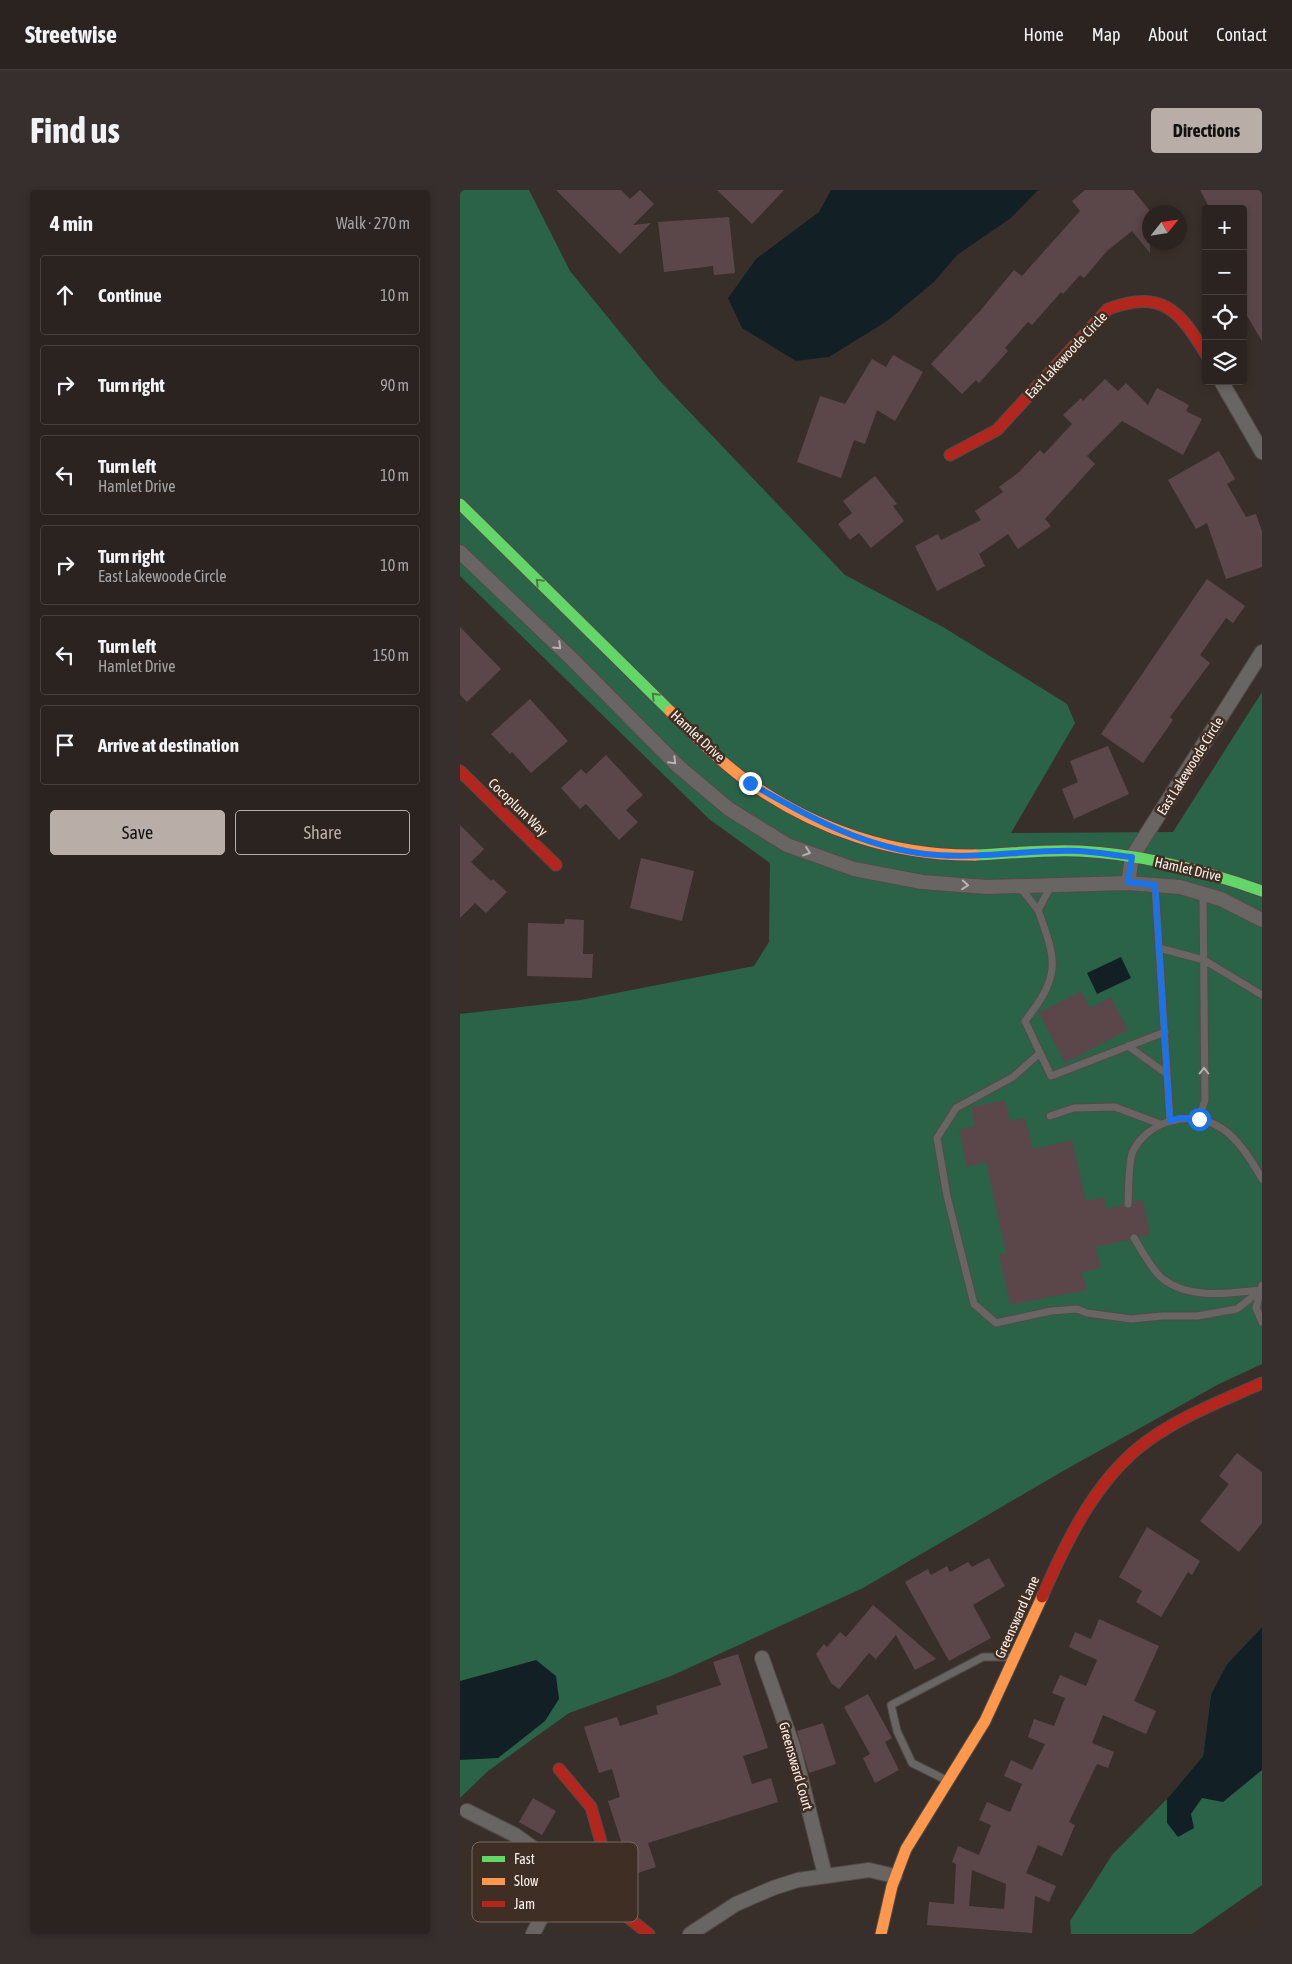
<!DOCTYPE html>
<html lang="en">
<head>
<meta charset="utf-8">
<style>
  :root { --surface:#2b2320; --page:#372f2d; --text:#f1f3f6; --muted:#a6a4a5; --line:#47403e; --accent:#b8ada7 }
  body { margin:0; font-family:"Asap Condensed",sans-serif; background:var(--page); color:var(--text) }
  .controls { position:absolute; right:15px; top:15px; display:grid; overflow:hidden; border-radius:5px; box-shadow:0 2px 8px #0003 }
  .controls button { width:45px; height:45px; display:grid; place-items:center; padding:0; border:0; border-bottom:1px solid var(--line); background:var(--surface); color:var(--text); font:25px sans-serif }
  .compass { position:absolute; left:682px; top:15px; width:45px; height:45px; border-radius:50%; background:var(--surface); box-shadow:0 2px 8px #0003; rotate:60deg }
  .stop { position:absolute; width:15px; height:15px; margin:-11px; border:4px solid #1a73e8; border-radius:50%; background:#fff }
  .stop.end { background:#1a73e8; border-color:#fff; box-shadow:0 1px 5px #0008 }
  .list { margin:0; padding:0; list-style:none }
  h2 { display:flex; justify-content:space-between; align-items:center; height:65px; margin:0; padding:0 20px; font-size:21px }
  h2 small { font-size:16px; font-weight:400; color:var(--muted) }
  .list li { display:grid; grid-template-columns:32px 1fr auto; gap:15px; align-items:center; box-sizing:border-box; height:80px; margin:0 10px 10px; padding:0 10px; border:1px solid var(--line); border-radius:5px }
  .list b { display:block; font-size:19px; white-space:nowrap }
  .list p { margin:0; font-size:16px; white-space:nowrap; color:var(--muted) }
  .list em { font-size:16px; font-style:normal; color:var(--muted) }
  .actions { display:flex; gap:10px; padding:15px 20px }
  .actions a { flex:1; padding:11px 0; border:1px solid var(--accent); border-radius:5px; text-align:center; font-size:18px; color:var(--accent) }
  .actions .main { background:var(--accent); color:#111 }
  .icon { flex:none; width:28px; height:28px; fill:none; stroke:currentColor; stroke-width:2; stroke-linecap:round; stroke-linejoin:round }
  .map { position:relative; flex:none; width:802px; height:1744px; overflow:hidden; border-radius:5px }
  header { display:flex; align-items:center; gap:30px; box-sizing:border-box; height:70px; padding:0 25px; background:var(--surface); border-bottom:1px solid var(--line) }
  header strong { font-size:24px }
  nav { display:flex; gap:28px; margin-inline-start:auto; font-size:18px }
  .intro { display:flex; align-items:center; justify-content:space-between; box-sizing:border-box; height:120px; padding:0 30px }
  h1 { margin:0; font-size:35px }
  .button { padding:12px 22px; border-radius:5px; background:var(--accent); color:#111; font-size:18px; font-weight:700 }
  main { display:flex; gap:30px; padding:0 30px }
  aside { flex:1; background:var(--surface); border-radius:5px; box-shadow:0 2px 8px #0003 }
  .map>svg:first-child { display:block }
  .green { fill:#2b6349 }
  .water { fill:#122025 }
  .building { fill:#5b474a; fill-rule:evenodd }
  .lines { fill:none; stroke-linecap:round; stroke-linejoin:round }
  .lane-casing { stroke:#534b47; stroke-width:9 }
  .street-casing { stroke:#534b47; stroke-width:16 }
  .fast-casing { stroke:#534b47; stroke-width:13 }
  .slow-casing { stroke:#534b47; stroke-width:13 }
  .jam-casing { stroke:#534b47; stroke-width:13 }
  .lane { stroke:#686562; stroke-width:7 }
  .street { stroke:#686562; stroke-width:14 }
  .fast { stroke:#63d668; stroke-width:11 }
  .slow { stroke:#ff974d; stroke-width:11 }
  .jam { stroke:#b3261e; stroke-width:11 }
  .oneway { stroke:#4f7a43 }
  .oneway2 { stroke:#b9b2ad }
  .route { stroke:#1a73e8; stroke-width:6 }
  .labels { text-anchor:middle; stroke-width:5; stroke-linejoin:round; paint-order:stroke }
  .street-label { font-size:14px; fill:#fcf1ea; stroke:#3f2e24 }
  .key { fill:#3f2e24; stroke:#78685f; stroke-width:1 }
  .key-label { font-size:14px; fill:#fcf1ea }
</style>
</head>
<body>
<header>
<strong>Streetwise</strong>
<nav><a>Home</a><a>Map</a><a>About</a><a>Contact</a></nav>
</header>
<div class="intro"><h1>Find us</h1><a class="button">Directions</a></div>
<main>
<aside>
<h2>4 min<small>Walk · 270 m</small></h2>
<ul class="list">
<li><svg class="icon" aria-label="ahead" viewBox="0 0 24 24"><path d="M12 20V5M6 11l6-6 6 6"/></svg><div><b>Continue</b></div><em>10 m</em></li>
<li><svg class="icon" aria-label="right" viewBox="0 0 24 24"><path d="M7 20v-9h11M14 6l5 5-5 5"/></svg><div><b>Turn right</b></div><em>90 m</em></li>
<li><svg class="icon" aria-label="left" viewBox="0 0 24 24"><path d="M17 20v-9H6M10 6l-5 5 5 5"/></svg><div><b>Turn left</b><p>Hamlet Drive</p></div><em>10 m</em></li>
<li><svg class="icon" aria-label="right" viewBox="0 0 24 24"><path d="M7 20v-9h11M14 6l5 5-5 5"/></svg><div><b>Turn right</b><p>East Lakewoode Circle</p></div><em>10 m</em></li>
<li><svg class="icon" aria-label="left" viewBox="0 0 24 24"><path d="M17 20v-9H6M10 6l-5 5 5 5"/></svg><div><b>Turn left</b><p>Hamlet Drive</p></div><em>150 m</em></li>
<li><svg class="icon" aria-label="arrive" viewBox="0 0 24 24"><path d="M6 21V4h12l-3 4 3 4H6"/></svg><div><b>Arrive at destination</b></div></li>
</ul>
<div class="actions"><a class="main">Save</a><a>Share</a></div>
</aside>
<div class="map">
<svg width="802" height="1744" viewBox="0 0 802 1744">
  <rect width="100%" height="100%" fill="#392f2a"/>
  <path class="green" d="M 0,0 L 69,0 L 110,81 L 199,190 L 385,385 L 483,437 L 607,514 L 615,533 L 551,643 L 713,642 L 802,502 L 802,1174 L 759,1194 L 603,1281 L 403,1398 L 211,1486 L 109,1523 L 28,1581 L 0,1608 L 0,824 L 121,810 L 294,776 L 309,752 L 310,673 L 249,629 L 0,386 Z
    M 802,1437 L 802,1695 L 732,1744 L 611,1744 L 610,1731 L 652,1665 L 707,1609 L 743,1566 L 751,1504 L 767,1474 Z"/>
  <path class="water" d="M 371,0 L 578,0 L 551,28 L 497,65 L 474,92 L 427,131 L 369,167 L 336,171 L 282,138 L 268,108 L 296,69 L 359,22 Z
    M 661,767 L 671,788 L 637,804 L 627,783 Z
    M 802,1437 L 802,1580 L 763,1612 L 742,1608 L 731,1624 L 734,1638 L 718,1647 L 707,1633 L 707,1609 L 743,1566 L 751,1504 L 767,1474 Z
    M 76,1470 L 96,1486 L 99,1509 L 85,1531 L 38,1568 L 0,1570 L 0,1491 Z"/>
  <path class="building" d="M 96,0 L 161,0 L 170,9 L 180,0 L 194,14 L 173,35 L 191,33 L 160,64 Z
    M 257,0 L 324,0 L 292,34 Z
    M 625,0 L 673,0 L 690,21 L 690,63 L 672,41 L 647,61 L 624,88 L 620,85 L 603,104 L 601,102 L 572,135 L 568,132 L 545,158 L 548,161 L 519,193 L 516,190 L 502,204 L 471,174 L 520,121 L 554,80 L 562,86 L 620,21 L 612,11 Z
    M 740,0 L 802,0 L 802,151 L 783,119 L 783,19 L 750,19 Z
    M 269,27 L 275,83 L 254,85 L 253,76 L 204,82 L 198,32 Z
    M 433,165 L 463,182 L 435,231 L 417,220 L 405,254 L 394,250 L 381,288 L 337,272 L 360,206 L 385,214 L 412,169 L 426,177 Z
    M 645,189 L 658,201 L 666,193 L 688,215 L 697,198 L 729,215 L 726,221 L 742,229 L 723,265 L 662,231 L 627,266 L 635,274 L 585,329 L 591,336 L 558,359 L 548,344 L 519,364 L 525,376 L 477,401 L 455,356 L 478,344 L 481,350 L 521,330 L 515,321 L 543,302 L 539,297 L 558,283 L 580,260 L 584,264 L 612,234 L 603,225 L 621,208 L 623,211 Z
    M 759,261 L 775,289 L 767,294 L 786,327 L 796,324 L 802,341 L 802,377 L 766,389 L 747,333 L 736,339 L 708,290 Z
    M 415,286 L 437,314 L 433,316 L 444,331 L 411,358 L 399,343 L 390,350 L 378,334 L 392,323 L 383,311 Z
    M 747,389 L 785,416 L 773,433 L 766,428 L 740,465 L 750,473 L 710,527 L 713,530 L 683,573 L 641,544 Z
    M 0,437 L 41,479 L 7,512 L 0,505 Z
    M 70,509 L 108,551 L 71,583 L 52,562 L 50,564 L 31,544 Z
    M 648,556 L 669,604 L 614,629 L 602,599 L 618,592 L 610,571 Z
    M 146,565 L 183,605 L 166,620 L 178,632 L 159,650 L 126,614 L 120,619 L 101,598 L 121,579 L 126,584 Z
    M 0,635 L 24,659 L 11,672 L 31,691 L 33,689 L 47,702 L 26,723 L 15,713 L 0,728 Z
    M 181,668 L 234,681 L 222,731 L 170,718 Z
    M 105,729 L 124,730 L 123,764 L 133,764 L 132,788 L 67,786 L 68,733 L 104,734 Z
    M 621,801 L 630,818 L 651,807 L 668,840 L 605,873 L 579,823 Z
    M 545,910 L 550,931 L 565,928 L 573,959 L 612,950 L 626,1011 L 644,1007 L 646,1019 L 663,1015 L 668,1019 L 672,1017 L 673,1012 L 683,1010 L 690,1045 L 680,1047 L 673,1043 L 670,1045 L 669,1050 L 636,1057 L 641,1078 L 622,1082 L 627,1100 L 550,1115 L 539,1064 L 546,1063 L 526,972 L 507,977 L 499,940 L 515,936 L 511,917 Z
    M 777,1263 L 802,1282 L 802,1333 L 779,1362 L 740,1331 L 769,1294 L 759,1286 Z
    M 687,1337 L 740,1371 L 732,1385 L 728,1382 L 701,1427 L 676,1412 L 682,1401 L 659,1387 Z
    M 529,1368 L 545,1396 L 513,1415 L 531,1448 L 489,1471 L 445,1392 L 468,1379 L 471,1385 L 487,1376 L 490,1382 L 508,1372 L 512,1377 Z
    M 413,1415 L 476,1469 L 455,1480 L 436,1445 L 416,1469 L 409,1463 L 379,1499 L 371,1493 L 356,1464 L 364,1454 L 367,1457 L 380,1442 L 386,1447 Z
    M 639,1429 L 699,1456 L 674,1511 L 696,1521 L 686,1544 L 643,1525 L 632,1553 L 654,1562 L 648,1578 L 637,1574 L 609,1632 L 615,1635 L 602,1666 L 578,1655 L 566,1683 L 596,1696 L 589,1712 L 575,1706 L 572,1743 L 467,1735 L 469,1712 L 494,1714 L 496,1674 L 492,1672 L 498,1656 L 519,1665 L 531,1635 L 519,1630 L 527,1612 L 550,1622 L 562,1594 L 544,1586 L 551,1570 L 572,1580 L 585,1554 L 568,1547 L 574,1529 L 594,1536 L 605,1508 L 592,1503 L 600,1485 L 626,1496 L 637,1470 L 609,1457 L 615,1442 L 631,1449 ZM 512,1680 L 546,1694 L 544,1719 L 509,1716 Z
    M 278,1464 L 308,1558 L 283,1566 L 292,1594 L 311,1588 L 318,1612 L 188,1653 L 196,1677 L 172,1685 L 148,1611 L 160,1607 L 152,1579 L 139,1583 L 124,1537 L 157,1527 L 160,1536 L 198,1524 L 196,1516 L 261,1495 L 253,1472 Z
    M 408,1504 L 432,1548 L 425,1552 L 439,1580 L 415,1593 L 403,1568 L 410,1564 L 384,1517 Z
    M 363,1533 L 376,1574 L 349,1583 L 337,1541 Z
    M 73,1608 L 96,1621 L 82,1645 L 59,1632 Z"/>
  <g class="lines">
    <defs>
      <path id="lane" d="M 695,695 L 710,931
        M 560,697 L 578,720 L 591,696
        M 578,720 C 597,772 601,785 565,831 L 591,886 L 705,842
        M 699,758 L 744,770 L 802,805
        M 668,856 L 707,884
        M 580,863 L 553,887 L 496,918 L 477,948 L 487,1006 L 514,1114 L 536,1133 L 591,1121 L 617,1119 L 627,1123 L 671,1129 L 702,1126 L 737,1126 L 777,1119 L 801,1100
        M 590,926 L 614,918 L 655,917 L 700,934
        M 739,929 L 745,910 L 743,704
        M 668,1014 C 669,1000 668,972 673,961 C 680,947 694,936 708,932 C 756,917 781,951 802,989
        M 674,1048 C 681,1059 693,1082 703,1089 C 730,1110 770,1103 800,1100
        M 802,1095 L 796,1118 L 802,1132
        M 488,1591 L 452,1573 L 437,1541 L 431,1515 L 523,1467 L 553,1467"/>
      <path id="street" d="M 761,191 L 802,262
        M 0,362 L 111,468 L 219,577 L 269,619 L 327,655 L 394,679 L 462,692 L 527,697 L 668,693 L 720,697 L 761,709 L 802,730
        M 668,693 L 672,667 L 802,462
        M 302,1468 L 333,1556 L 365,1685
        M 7,1621 L 55,1645 L 137,1704 L 158,1710
        M 73,1744 L 104,1682
        M 230,1744 L 276,1714 L 313,1698 L 338,1690 L 409,1680 L 435,1686"/>
      <path id="fast" d="M 0,314 L 210,521
        M 515,665 C 550,664 584,659 619,661 C 682,664 743,680 802,701"/>
      <path id="slow" d="M 210,521 C 236,546 261,573 290,593 C 357,640 434,666 515,665
        M 421,1744 L 432,1696 L 446,1659 L 525,1531 L 582,1407"/>
      <path id="jam" d="M 490,265 L 537,240 L 648,119 C 702,99 719,120 746,164
        M 0,581 L 96,675
        M 582,1407 C 608,1347 640,1281 696,1245 C 729,1223 766,1209 802,1193
        M 99,1579 L 131,1617 L 161,1722 L 189,1744"/>
    </defs>
    <use href="#lane" class="lane-casing"/>
    <use href="#street" class="street-casing"/>
    <use href="#fast" class="fast-casing"/>
    <use href="#slow" class="slow-casing"/>
    <use href="#jam" class="jam-casing"/>
    <use href="#lane" class="lane"/>
    <use href="#street" class="street"/>
    <use href="#fast" class="fast"/>
    <use href="#slow" class="slow"/>
    <use href="#jam" class="jam"/>
  </g>
  <defs><path id="oneway-chevron" d="M-2-3.5L2.5 0L-2 3.5" fill="none" stroke-width="1.6" stroke-linecap="round" stroke-linejoin="round" transform="scale(1.25)"/></defs>
  <g class="oneway">
    <use href="#oneway-chevron" transform="translate(79 392) rotate(-135)"/>
    <use href="#oneway-chevron" transform="translate(195 506) rotate(-135)"/>
  </g>
  <g class="oneway2">
    <use href="#oneway-chevron" transform="translate(98 456) rotate(44)"/>
    <use href="#oneway-chevron" transform="translate(213 571) rotate(45)"/>
    <use href="#oneway-chevron" transform="translate(347 662) rotate(19)"/>
    <use href="#oneway-chevron" transform="translate(505 695) rotate(4)"/>
    <use href="#oneway-chevron" transform="translate(744 881) rotate(-90)"/>
  </g>
  <g class="lines">
    <path class="route" d="M 290,593 C 343,624 397,654 458,663 C 512,671 565,659 619,661 C 636,662 654,665 672,667 L 668,692 L 695,695 L 710,931 L 719,928 L 739,929"/>
  </g>
  <g class="labels">
    <g class="street-label">
      <text transform="translate(606 165) rotate(-47)" y="5">East Lakewoode Circle</text>
      <text transform="translate(238 546) rotate(43)" y="5">Hamlet Drive</text>
      <text transform="translate(730 576) rotate(-58)" y="5">East Lakewoode Circle</text>
      <text transform="translate(58 617) rotate(44)" y="5">Cocoplum Way</text>
      <text transform="translate(728 679) rotate(13)" y="5">Hamlet Drive</text>
      <text transform="translate(557 1427) rotate(-66)" y="5">Greensward Lane</text>
      <text transform="translate(336 1576) rotate(74)" y="5">Greensward Court</text>
    </g>
  </g>
  <rect x="12" y="1652" width="166" height="80" rx="8" class="key"/>
  <rect x="22" y="1666" width="23" height="6" fill="#63d668"/>
  <rect x="22" y="1688" width="23" height="7" fill="#ff974d"/>
  <rect x="22" y="1711" width="23" height="6" fill="#b3261e"/>
  <g class="key-label">
    <text x="54" y="1674">Fast</text>
    <text x="54" y="1696">Slow</text>
    <text x="54" y="1719">Jam</text>
  </g>
</svg>
<div class="controls">
<button>+</button>
<button>−</button>
<button><svg class="icon" aria-label="locate" viewBox="0 0 24 24"><circle cx="12" cy="12" r="6"/><path d="M12 2v4M12 18v4M2 12h4M18 12h4"/></svg></button>
<button><svg class="icon" aria-label="layers" viewBox="0 0 24 24"><path d="M12 4l9 5-9 5-9-5zM3 14l9 5 9-5"/></svg></button>
</div>
<svg class="compass" viewBox="-18 -18 36 36"><path d="M0-13l5 13h-10z" fill="#e53935"/><path d="M0 13l5-13h-10z" fill="#a6a4a5"/></svg>
<div class="stop" style="left:739px;top:929px"></div>
<div class="stop end" style="left:290px;top:593px"></div>
</div>
</main>
</body>
</html>
